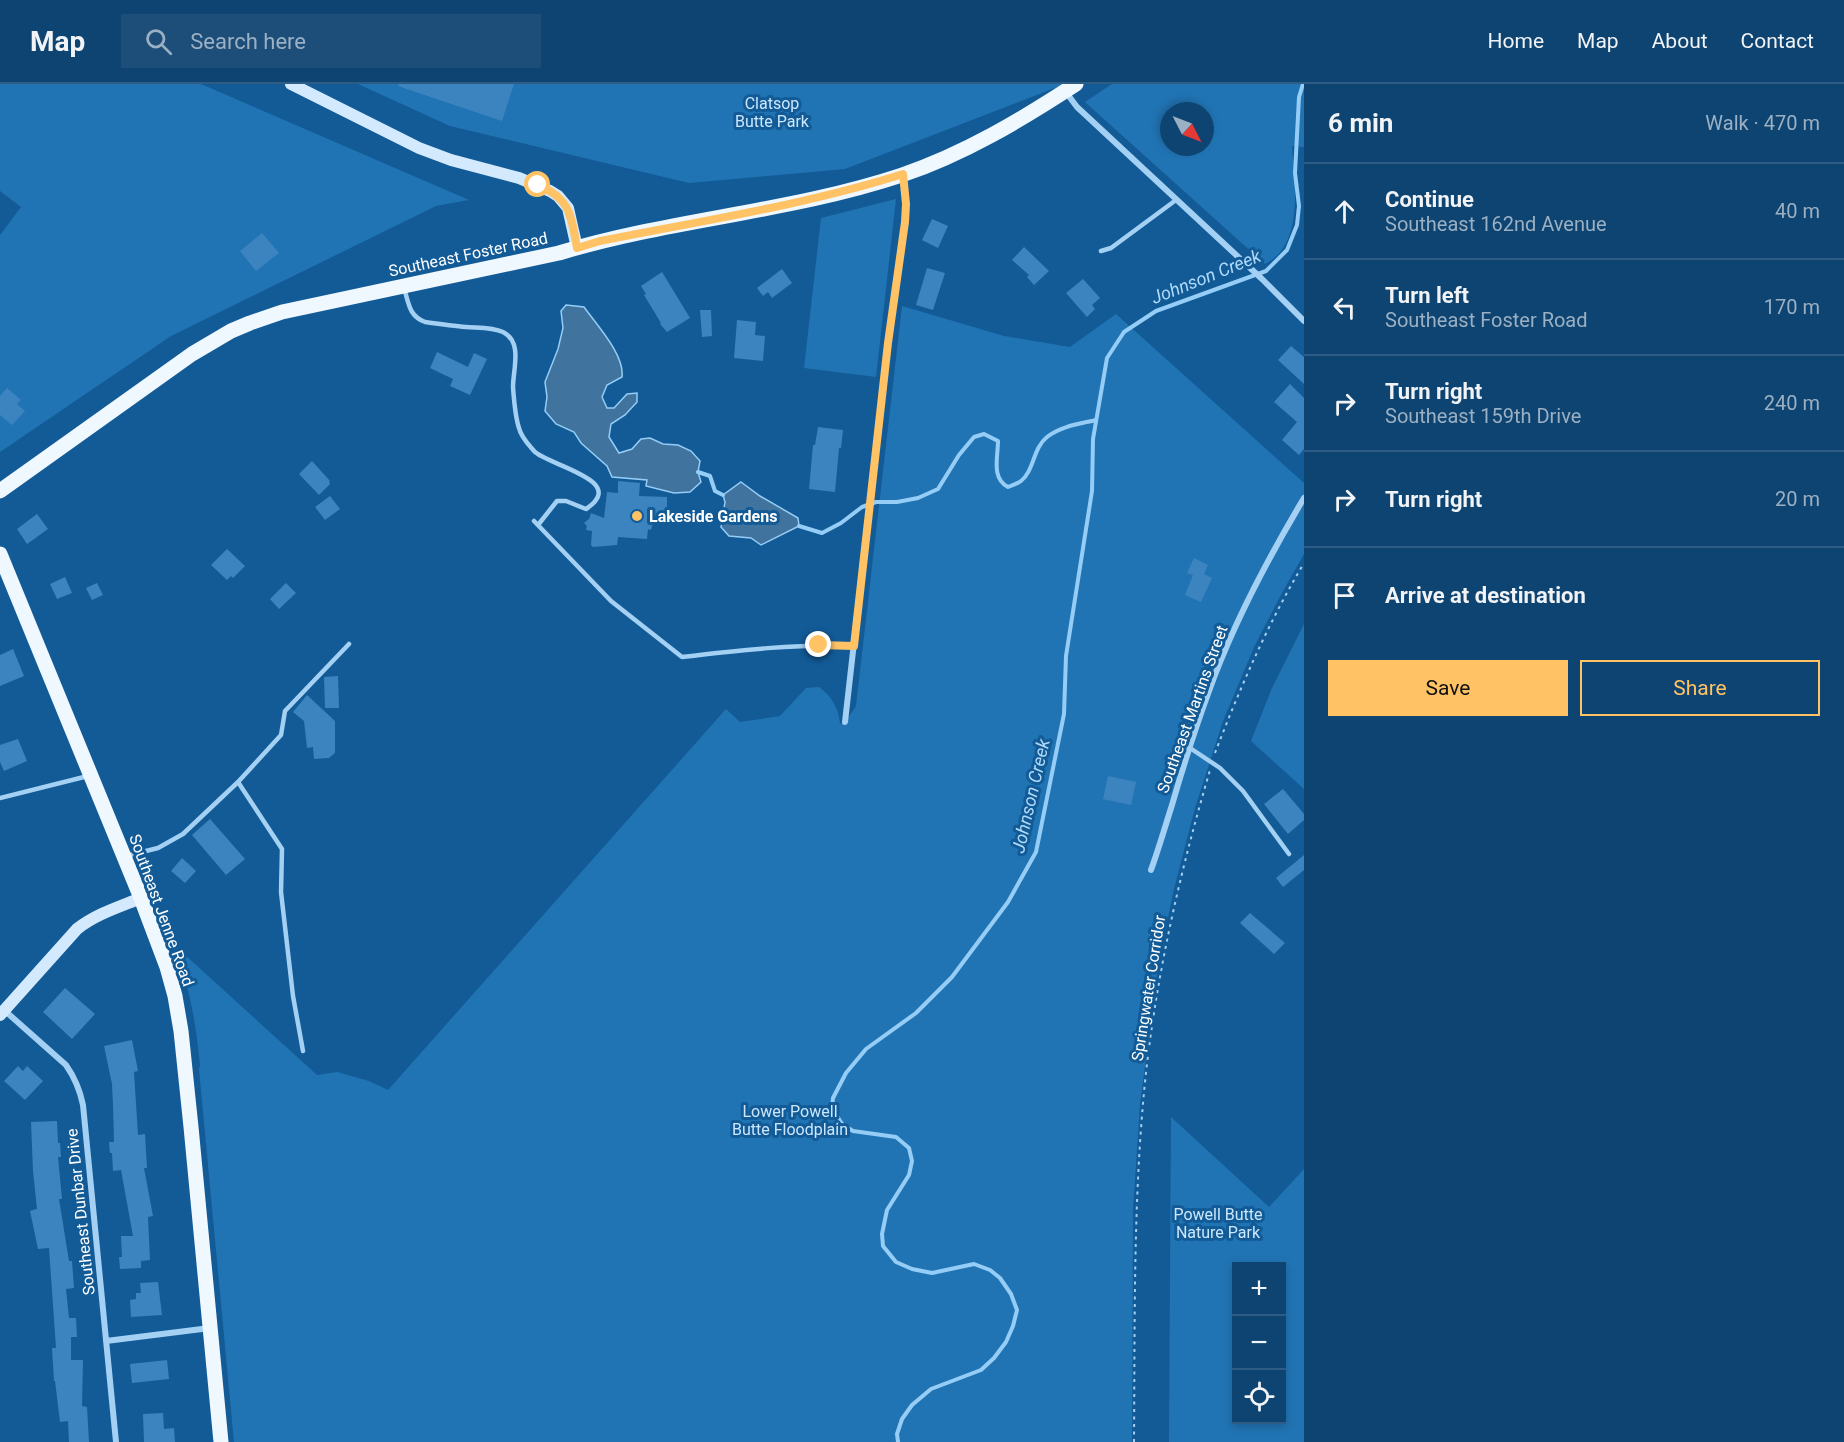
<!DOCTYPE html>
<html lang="en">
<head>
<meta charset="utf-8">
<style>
  :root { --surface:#0e4471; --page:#1c4e79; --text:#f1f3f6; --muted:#9bb0c3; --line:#2e5c84; --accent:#ffc265 }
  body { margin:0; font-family:Roboto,sans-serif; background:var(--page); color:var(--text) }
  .controls { position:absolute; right:18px; bottom:18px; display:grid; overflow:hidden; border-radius:0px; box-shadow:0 3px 9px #0003 }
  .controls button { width:54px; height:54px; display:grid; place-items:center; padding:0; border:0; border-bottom:2px solid var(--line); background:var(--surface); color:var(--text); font:30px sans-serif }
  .compass { position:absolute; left:1160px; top:18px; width:54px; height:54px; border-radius:50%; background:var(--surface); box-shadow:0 3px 9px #0003; rotate:132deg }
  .stop { position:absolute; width:18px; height:18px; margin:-14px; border:4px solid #ffc265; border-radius:50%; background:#fff }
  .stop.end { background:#ffc265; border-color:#fff; box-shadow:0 2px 6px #0008 }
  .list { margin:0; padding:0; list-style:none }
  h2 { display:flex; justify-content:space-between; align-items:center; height:78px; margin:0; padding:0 24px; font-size:26px }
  h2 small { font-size:20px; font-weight:400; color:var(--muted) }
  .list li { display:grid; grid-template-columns:39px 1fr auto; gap:18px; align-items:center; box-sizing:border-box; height:96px; padding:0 24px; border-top:2px solid var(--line) }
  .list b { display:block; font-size:22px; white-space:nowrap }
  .list p { margin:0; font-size:20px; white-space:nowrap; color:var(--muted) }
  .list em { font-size:20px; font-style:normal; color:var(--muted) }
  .actions { display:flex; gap:12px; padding:18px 24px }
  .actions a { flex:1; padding:14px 0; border:2px solid var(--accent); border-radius:0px; text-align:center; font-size:21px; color:var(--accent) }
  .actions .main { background:var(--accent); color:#111 }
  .icon { flex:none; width:33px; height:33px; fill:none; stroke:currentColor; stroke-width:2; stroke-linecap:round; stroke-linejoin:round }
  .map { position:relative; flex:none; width:1304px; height:1358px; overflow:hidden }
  header { display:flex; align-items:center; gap:36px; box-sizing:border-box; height:84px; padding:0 30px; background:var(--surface); border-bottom:2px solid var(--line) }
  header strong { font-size:28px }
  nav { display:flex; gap:33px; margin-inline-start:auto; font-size:21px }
  .search { width:420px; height:54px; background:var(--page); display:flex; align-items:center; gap:15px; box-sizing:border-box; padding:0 21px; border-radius:0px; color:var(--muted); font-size:22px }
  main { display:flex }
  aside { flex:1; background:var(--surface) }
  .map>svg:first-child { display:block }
  .green { fill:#2174b4; fill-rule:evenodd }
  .water { fill:#40739e; stroke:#95cdf6; stroke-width:1.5 }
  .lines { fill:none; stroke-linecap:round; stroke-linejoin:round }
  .stream { stroke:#95cdf6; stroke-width:4 }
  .building { fill:#3b84bf }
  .path { stroke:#a3d0f3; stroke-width:2; stroke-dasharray:3 4.5; stroke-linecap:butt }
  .lane { stroke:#a3d0f3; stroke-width:4.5 }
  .street { stroke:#a3d0f3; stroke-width:6 }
  .secondary { stroke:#d3e9fd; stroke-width:12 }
  .primary { stroke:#eff7ff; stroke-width:15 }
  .route { stroke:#ffc265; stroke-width:8 }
  .poi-dot { fill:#ffc265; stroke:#125b97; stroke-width:2 }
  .labels { text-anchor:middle; stroke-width:6; stroke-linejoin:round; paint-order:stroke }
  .park-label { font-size:16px; fill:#cbe7fd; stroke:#125b97 }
  .street-label { font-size:16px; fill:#fff; stroke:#125b97 }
  .poi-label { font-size:16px; font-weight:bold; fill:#fff; stroke:#125b97; text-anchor:start }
  .water-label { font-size:18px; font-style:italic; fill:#b0dafa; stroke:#125b97 }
</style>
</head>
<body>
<header>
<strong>Map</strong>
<div class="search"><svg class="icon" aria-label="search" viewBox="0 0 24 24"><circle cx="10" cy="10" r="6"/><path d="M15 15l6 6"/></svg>Search here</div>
<nav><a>Home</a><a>Map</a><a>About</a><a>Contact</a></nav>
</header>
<main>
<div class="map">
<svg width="1304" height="1358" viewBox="0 0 1304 1358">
  <rect width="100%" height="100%" fill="#125b97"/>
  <path class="green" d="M 0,0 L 201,0 L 469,116 L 436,122 L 171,252 L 0,368 L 0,151 L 21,123 L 0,107 Z
    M 358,0 L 1065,0 L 845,85 L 689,99 L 450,42 Z
    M 1112,0 L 1304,0 L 1304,63 L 1292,62 C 1295,99 1304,161 1265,180 L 1085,18 ZM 1169,27 L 1205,27 L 1205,63 L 1169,63 Z
    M 896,115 L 876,293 L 804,284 L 821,134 Z
    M 902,222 L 1004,252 L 1070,263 L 1116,230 L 1304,399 L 1304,470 L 1282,509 L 1255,561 L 1223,637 L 1195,724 L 1174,805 L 1159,876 L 1140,1020 L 1133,1125 L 1132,1358 L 234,1358 L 199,985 L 200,981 C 196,939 189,899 173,860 L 317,991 L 337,988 L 369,997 L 388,1006 L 726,625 L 740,638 L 780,632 L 806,604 L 819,603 C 832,613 838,623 840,639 L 844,640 L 856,622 Z
    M 1304,540 L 1304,705 L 1251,657 L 1272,604 Z
    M 1171,1033 L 1269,1123 L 1304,1085 L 1304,1358 L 1169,1358 ZM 1236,1182 L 1282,1182 L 1282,1336 L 1236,1336 Z"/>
  <path class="water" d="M 566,221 L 584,223 C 596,240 625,271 622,293 L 607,301 L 602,313 L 607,324 L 614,324 L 627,310 L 637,309 L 637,318 L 625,331 L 611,340 L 609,353 L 619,369 L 632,365 L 641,355 L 650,354 L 663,360 L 678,361 L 691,367 L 700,377 L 698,388 L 701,398 L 690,408 L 674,409 L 646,402 L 647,396 L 612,393 L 607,382 L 581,359 L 574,348 L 556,340 L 545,327 L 547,313 L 545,298 L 558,265 L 563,244 L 561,227 Z
    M 741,398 L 760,412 L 798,434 L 799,442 L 761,461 L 751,454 L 729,452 L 721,443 L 725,418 L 723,411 Z"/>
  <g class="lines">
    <path class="stream" d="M 698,388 L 710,392 L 715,407 L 723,411
      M 799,442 L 822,449 L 841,439 L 862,423 L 876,418 L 897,418 L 918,414 L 938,405 L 959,371 L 974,353 L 984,350 L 998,357 C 998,373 991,394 1008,403 C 1012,401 1017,400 1021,397 C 1034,387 1033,364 1047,353 C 1061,342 1079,340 1096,336
      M 898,1358 L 897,1350 L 902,1335 L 912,1321 L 931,1305 L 981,1286 L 994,1274 L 1006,1258 L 1013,1242 L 1017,1226 L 1011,1210 L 1000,1194 L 990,1186 L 974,1180 L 932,1189 L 912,1185 L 896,1178 L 883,1162 L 882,1150 L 887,1126 L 909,1091 L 912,1077 L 909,1064 L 896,1053 L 853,1047 L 842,1040 L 837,1032 L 832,1023 L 833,1014 L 846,989 L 866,965 L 916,929 L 952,893 L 1008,818 L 1036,768 L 1064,630 L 1066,572 L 1092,407 L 1093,355 L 1107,274 L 1124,248 L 1156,227 L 1266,187 L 1287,166 L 1297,141 L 1299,122 L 1295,89 L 1299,13 L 1303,0"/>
  </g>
  <path class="building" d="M 399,0 L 514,0 L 502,37 L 398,2 Z
    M 932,135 L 948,142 L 938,164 L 922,156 Z
    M 262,149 L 279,169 L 256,187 L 240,167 Z
    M 1024,163 L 1049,187 L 1034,201 L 1027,193 L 1029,191 L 1012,176 Z
    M 927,184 L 945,189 L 933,226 L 916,221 Z
    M 782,185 L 792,199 L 772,214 L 768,208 L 763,212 L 757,204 Z
    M 662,188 L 690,234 L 667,248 L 660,240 L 661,239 L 644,211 L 646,210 L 641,202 Z
    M 1083,195 L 1100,214 L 1092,221 L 1095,225 L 1087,233 L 1066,209 Z
    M 700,226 L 711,226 L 712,252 L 702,253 Z
    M 737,236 L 756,238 L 755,251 L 765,252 L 763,277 L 734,274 Z
    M 1291,262 L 1304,273 L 1304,300 L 1278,276 Z
    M 437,268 L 468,283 L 474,269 L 487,275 L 470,311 L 450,302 L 453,295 L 430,284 Z
    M 1290,300 L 1304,314 L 1304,365 L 1299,371 L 1282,356 L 1297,338 L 1274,318 Z
    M 7,304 L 21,316 L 17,320 L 25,327 L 12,341 L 0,331 L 0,312 Z
    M 818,343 L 843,346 L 841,364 L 839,364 L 835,408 L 809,405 L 813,361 L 815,361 Z
    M 312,377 L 330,397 L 329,398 L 330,400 L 319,411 L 299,390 Z
    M 618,397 L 640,399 L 639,412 L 667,413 L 667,435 L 654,435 L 651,446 L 648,445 L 647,455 L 618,453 L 617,461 L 593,463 L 591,461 L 592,447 L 586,446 L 587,442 L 584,439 L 589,435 L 591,429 L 604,434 L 607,408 L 618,409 Z
    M 330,412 L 340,425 L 325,436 L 315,423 Z
    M 37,430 L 48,445 L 27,460 L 17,445 Z
    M 227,465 L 245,482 L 233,494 L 231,492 L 227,496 L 211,481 Z
    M 1194,474 L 1208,481 L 1204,490 L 1212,494 L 1201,518 L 1185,511 L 1193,491 L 1187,489 Z
    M 65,493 L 72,509 L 57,515 L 50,500 Z
    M 97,499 L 103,511 L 92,516 L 86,504 Z
    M 286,499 L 296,509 L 279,525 L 270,515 Z
    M 13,565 L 24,592 L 0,602 L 0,571 Z
    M 338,592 L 339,624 L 325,624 L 324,593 Z
    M 307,611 L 335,637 L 335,669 L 329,674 L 314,675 L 313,663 L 307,664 L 304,637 L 293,628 Z
    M 18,655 L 27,677 L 4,687 L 0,678 L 0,661 Z
    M 1108,692 L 1136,698 L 1131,721 L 1103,715 Z
    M 1283,705 L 1304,730 L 1304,736 L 1288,750 L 1264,720 Z
    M 210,735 L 245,775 L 226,791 L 192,751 Z
    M 1304,771 L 1304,786 L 1283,803 L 1276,794 Z
    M 182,774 L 196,787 L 185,799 L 171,787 Z
    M 1250,829 L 1285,859 L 1274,870 L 1240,839 Z
    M 65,904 L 95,930 L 72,955 L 43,928 Z
    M 132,956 L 138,987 L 134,988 L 138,1051 L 145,1050 L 147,1084 L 144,1084 L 153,1132 L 148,1133 L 150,1176 L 141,1177 L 141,1184 L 120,1185 L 119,1173 L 122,1173 L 121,1152 L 133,1152 L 121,1086 L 113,1087 L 112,1069 L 110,1069 L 109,1058 L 114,1058 L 113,1021 L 112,1000 L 104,962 Z
    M 18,982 L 23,987 L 27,982 L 43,997 L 25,1016 L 4,997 Z
    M 57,1037 L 58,1059 L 60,1059 L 61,1073 L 58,1073 L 62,1115 L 59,1115 L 69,1177 L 72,1177 L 74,1204 L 66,1205 L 69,1234 L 76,1234 L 77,1253 L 71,1253 L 71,1276 L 83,1276 L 82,1322 L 87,1323 L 89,1358 L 69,1358 L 68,1337 L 60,1338 L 55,1297 L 54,1297 L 52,1264 L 56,1264 L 49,1164 L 38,1165 L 30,1127 L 37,1125 L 33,1087 L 31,1038 Z
    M 158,1198 L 162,1231 L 131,1233 L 130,1216 L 136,1215 L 136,1209 L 141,1209 L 140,1199 Z
    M 167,1276 L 169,1295 L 132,1299 L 130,1280 Z
    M 163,1329 L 164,1345 L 174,1344 L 175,1358 L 144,1358 L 143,1330 Z"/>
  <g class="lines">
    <path class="path" d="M 1215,669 C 1240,604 1268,539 1304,479
      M 1134,1358 C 1135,1238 1133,1118 1145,998 C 1156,892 1180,788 1210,686"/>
    <path class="lane" d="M 1101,167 L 1111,164 L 1176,116
      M 404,204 C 409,220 409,232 425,238 C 439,240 453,242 466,243 C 478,244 492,243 503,248 C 523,258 513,285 513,303 C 514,316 515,332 519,344 C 521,353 528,360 534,367 C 546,381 630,396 586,425 L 566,417 L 557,417 L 538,441
      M 534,437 L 611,517 L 682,573 C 739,566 796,560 854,562
      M 1190,664 L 1220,684 L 1243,707 L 1289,770
      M 238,698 L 282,765 L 281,808 L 293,912 L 303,967
      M 0,714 L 88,692
      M 126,772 L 158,764 L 183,750 L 238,698 L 281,651 L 285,627 L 349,560"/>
    <path class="street" d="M 1065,7 L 1077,23 L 1262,195 L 1304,237
      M 845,638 L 888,259 L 905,138 L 906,120 L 903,91
      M 1151,786 C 1159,764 1165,743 1172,721 C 1183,683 1195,645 1209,607 C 1233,540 1267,476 1304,414
      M 4,926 L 66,981 C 75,994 80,1006 83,1021 L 116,1358
      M 106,1257 L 210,1244"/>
    <path class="secondary" d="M 291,0 L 419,64 L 451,76 L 519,94 L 550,107 L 558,112 L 568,124 L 577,164
      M 0,931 L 77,845 C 96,830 119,823 141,814"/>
    <path class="primary" d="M 0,407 L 192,270 L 231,247 L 250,239 L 282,228 L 559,169 C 671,135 791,128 902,91 C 964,70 1021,36 1076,0
      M 0,470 L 141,814 L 167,883 L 175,912 L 181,947 L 191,1043 L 221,1358"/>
  </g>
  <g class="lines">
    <path class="route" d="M 538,101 C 571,115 571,132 577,164 L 600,157 C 701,137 805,121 903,90 L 906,120 L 905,138 L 888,259 L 854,562 L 819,561"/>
  </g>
  <circle class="poi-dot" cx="637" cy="432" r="6"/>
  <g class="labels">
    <g class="park-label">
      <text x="772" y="25">Clatsop<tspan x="772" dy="18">Butte Park</tspan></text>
      <text x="790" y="1033">Lower Powell<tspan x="790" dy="18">Butte Floodplain</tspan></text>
      <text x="1218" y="1136">Powell Butte<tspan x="1218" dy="18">Nature Park</tspan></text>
    </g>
    <g class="street-label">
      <text transform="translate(468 170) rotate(-12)" y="6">Southeast Foster Road</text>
      <text transform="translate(1192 625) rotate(-70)" y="6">Southeast Martins Street</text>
      <text transform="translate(162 826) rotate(70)" y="6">Southeast Jenne Road</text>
      <text transform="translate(1148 904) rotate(-81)" y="6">Springwater Corridor</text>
      <text transform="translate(80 1128) rotate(-96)" y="6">Southeast Dunbar Drive</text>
    </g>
    <g class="poi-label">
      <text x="649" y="438">Lakeside Gardens</text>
    </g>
    <g class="water-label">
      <text transform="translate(1206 193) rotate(-22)" y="6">Johnson Creek</text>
      <text transform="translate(1031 712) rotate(-77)" y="6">Johnson Creek</text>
    </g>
  </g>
</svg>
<div class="controls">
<button>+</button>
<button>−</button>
<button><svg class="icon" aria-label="locate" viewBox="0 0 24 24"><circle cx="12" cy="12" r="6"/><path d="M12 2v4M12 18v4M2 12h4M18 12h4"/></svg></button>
</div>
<svg class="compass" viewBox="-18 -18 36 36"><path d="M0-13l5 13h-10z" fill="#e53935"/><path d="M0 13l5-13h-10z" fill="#9bb0c3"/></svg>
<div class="stop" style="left:538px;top:101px"></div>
<div class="stop end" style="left:819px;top:561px"></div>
</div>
<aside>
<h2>6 min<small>Walk · 470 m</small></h2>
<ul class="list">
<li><svg class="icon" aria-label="ahead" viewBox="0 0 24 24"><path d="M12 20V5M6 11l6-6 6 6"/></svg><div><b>Continue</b><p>Southeast 162nd Avenue</p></div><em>40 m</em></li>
<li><svg class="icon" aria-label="left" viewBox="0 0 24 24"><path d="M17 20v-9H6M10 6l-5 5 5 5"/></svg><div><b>Turn left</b><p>Southeast Foster Road</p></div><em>170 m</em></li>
<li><svg class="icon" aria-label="right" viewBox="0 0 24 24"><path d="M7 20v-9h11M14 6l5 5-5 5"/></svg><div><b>Turn right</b><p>Southeast 159th Drive</p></div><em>240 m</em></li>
<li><svg class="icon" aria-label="right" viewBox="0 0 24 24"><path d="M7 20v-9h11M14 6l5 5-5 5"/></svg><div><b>Turn right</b></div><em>20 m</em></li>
<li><svg class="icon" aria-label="arrive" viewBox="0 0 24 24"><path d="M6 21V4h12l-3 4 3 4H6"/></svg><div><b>Arrive at destination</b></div></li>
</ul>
<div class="actions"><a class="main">Save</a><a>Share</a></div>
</aside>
</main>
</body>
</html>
